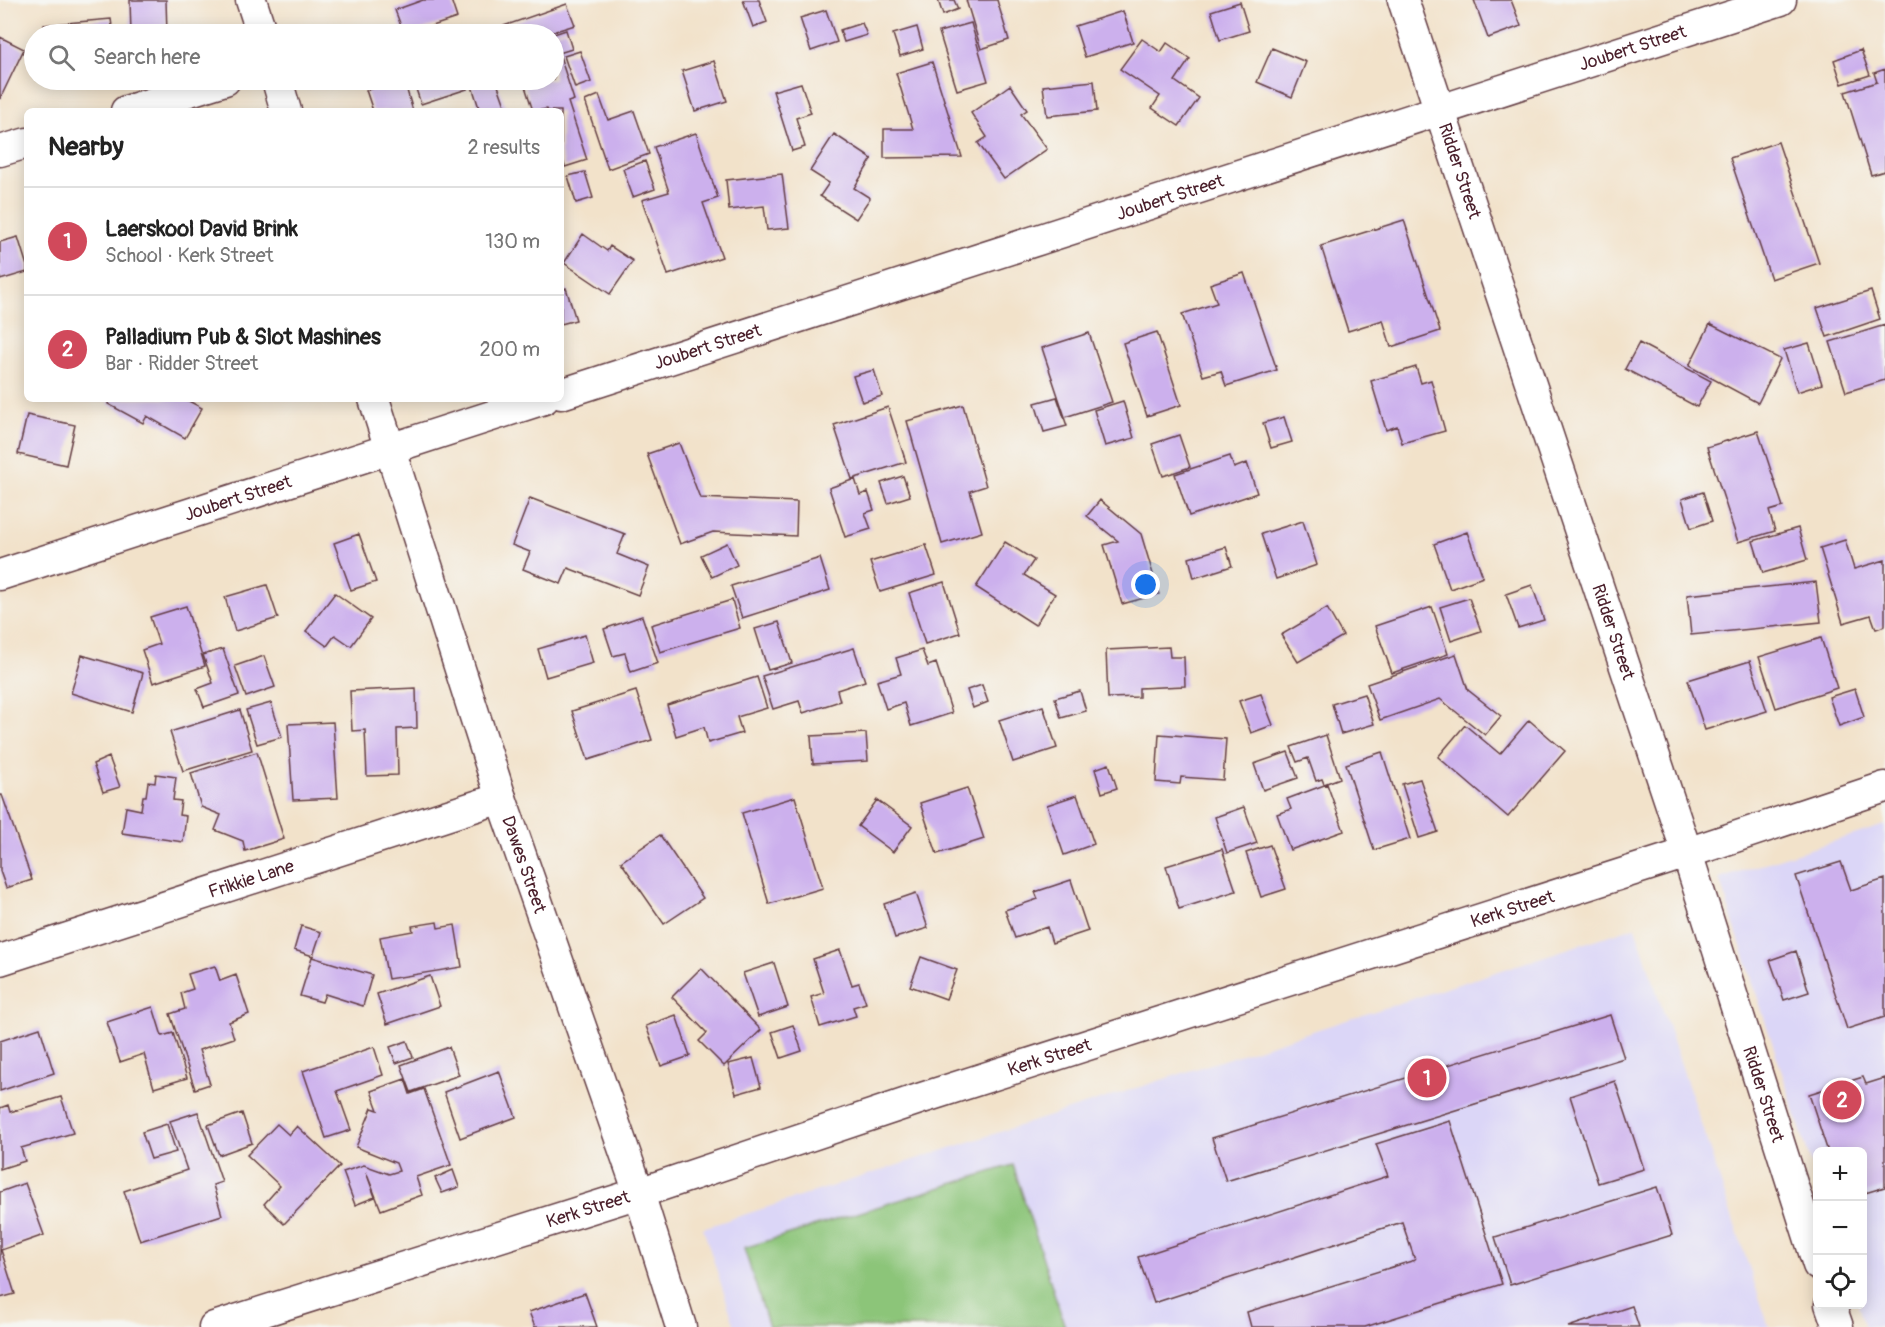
<!DOCTYPE html>
<html lang="en">
<head>
<meta charset="utf-8">
<style>
  :root { --surface:#fff; --page:#f6f6f6; --text:#222; --muted:#767676; --line:#e0e0e0; --accent:#d1495b }
  body { margin:0; font-family:Pangolin,sans-serif; background:var(--page); color:var(--text) }
  .controls { position:absolute; right:18px; bottom:18px; display:grid; overflow:hidden; border-radius:9px; box-shadow:0 3px 15px #0003 }
  .controls button { width:54px; height:54px; display:grid; place-items:center; padding:0; border:0; border-bottom:2px solid var(--line); background:var(--surface); color:var(--text); font:30px sans-serif }
  .you { position:absolute; left:1146px; top:585px; width:21px; height:21px; margin:-15px; border:4px solid #fff; border-radius:50%; background:#1a73e8; box-shadow:0 0 0 9px #1a73e833 }
  .badge { display:grid; place-items:center; width:39px; height:39px; border-radius:50%; background:var(--accent); color:#fff; font-size:20px; font-weight:700 }
  .pin { position:absolute; translate:-50% -50%; border:3px solid #fff; box-shadow:0 2px 6px #0006 }
  .list { margin:0; padding:0; list-style:none }
  h2 { display:flex; justify-content:space-between; align-items:center; height:78px; margin:0; padding:0 24px; font-size:26px }
  h2 small { font-size:20px; font-weight:400; color:var(--muted) }
  .list li { display:grid; grid-template-columns:39px 1fr auto; gap:18px; align-items:center; box-sizing:border-box; height:108px; padding:0 24px; border-top:2px solid var(--line) }
  .list b { display:block; font-size:22px; white-space:nowrap }
  .list p { margin:0; font-size:20px; white-space:nowrap; color:var(--muted) }
  .list em { font-size:20px; font-style:normal; color:var(--muted) }
  .icon { flex:none; width:33px; height:33px; fill:none; stroke:currentColor; stroke-width:2; stroke-linecap:round; stroke-linejoin:round }
  .map { position:relative; flex:none; width:1885px; height:1327px; overflow:hidden }
  .search { position:absolute; background:var(--surface); box-shadow:0 3px 15px #0003; left:24px; top:24px; width:540px; height:66px; display:flex; align-items:center; gap:15px; box-sizing:border-box; padding:0 21px; border-radius:33px; color:var(--muted); font-size:22px }
  .panel { position:absolute; background:var(--surface); box-shadow:0 3px 15px #0003; left:24px; top:108px; width:540px; height:294px; border-radius:9px }
  .map>svg:first-child { display:block }
  .built { fill:#dbd6f7 }
  .green { fill:#8cc579; stroke:#6b7252; stroke-width:1.5 }
  .building { fill:#ccb0ed }
  .lines { fill:none; stroke-linecap:round; stroke-linejoin:round }
  .street-casing { stroke:#633c43; stroke-width:33 }
  .street { stroke:#fff; stroke-width:30 }
  .labels { text-anchor:middle; stroke-width:4.5; stroke-linejoin:round; paint-order:stroke }
  .street-label { font-size:18px; fill:#4a1f2b; stroke:#f6f6f2 }
</style>
</head>
<body>
<div class="map">
<svg width="1885" height="1327" viewBox="0 0 1885 1327">
  <rect width="100%" height="100%" fill="#f6f6f2"/>
  <filter id="ink" filterUnits="userSpaceOnUse"><feTurbulence type="fractalNoise" baseFrequency=".0167" numOctaves="2"/><feDisplacementMap in="SourceGraphic" scale="12" xChannelSelector="R" yChannelSelector="G"/><feConvolveMatrix kernelMatrix="1 2 1 2 8 2 1 2 1" color-interpolation-filters="sRGB"/></filter>
  <filter id="wash" filterUnits="userSpaceOnUse"><feTurbulence type="fractalNoise" baseFrequency=".008" numOctaves="4" result="noise"/><feDisplacementMap in="SourceGraphic" scale="24" xChannelSelector="R" yChannelSelector="G"/><feGaussianBlur stdDeviation="1.35" result="paint"/><feColorMatrix in="noise" values="0 0 0 0 0 0 0 0 0 0 0 0 0 0 0 0 0 1.4 0 .05"/><feComposite in="paint" operator="in"/></filter>
  <g filter="url(#wash)">
    <rect width="100%" height="100%" fill="#f2e2ca"/>
    <path class="built" d="M 1885,825 L 1885,1327 L 1865,1327 L 1858,1305 L 1862,1304 L 1862,1152 L 1818,1152 L 1817,1181 L 1719,878 Z
      M 1635,927 L 1769,1327 L 735,1327 L 703,1228 Z"/>
    <path class="green" d="M 1013,1165 L 1065,1327 L 769,1327 L 744,1248 Z"/>
    <g id="blocks">
      <path class="building" d="M 130,0 L 166,0 L 167,34 L 131,34 Z
        M 423,0 L 451,0 L 457,18 L 408,34 L 404,34 L 395,10 Z
        M 743,0 L 759,0 L 767,22 L 753,27 Z
        M 938,0 L 954,0 L 958,9 L 943,15 Z
        M 966,0 L 997,0 L 1009,40 L 981,49 Z
        M 1474,0 L 1511,0 L 1521,26 L 1488,38 Z
        M 1240,2 L 1249,31 L 1220,40 L 1211,11 Z
        M 567,4 L 575,25 L 546,34 L 500,34 L 498,28 Z
        M 826,10 L 837,42 L 811,51 L 800,18 Z
        M 1123,11 L 1133,42 L 1085,57 L 1075,26 Z
        M 111,19 L 113,34 L 45,34 L 44,25 Z
        M 862,23 L 867,35 L 844,42 L 840,30 Z
        M 971,23 L 988,81 L 957,90 L 939,32 Z
        M 917,27 L 923,49 L 900,56 L 893,34 Z
        M 566,30 L 572,49 L 559,53 L 574,100 L 568,102 L 587,160 L 565,167 L 561,154 L 561,111 L 548,111 L 547,109 L 533,111 L 523,80 L 554,80 L 554,34 Z
        M 0,37 L 24,49 L 0,99 Z
        M 1142,39 L 1161,52 L 1167,43 L 1190,59 L 1175,81 L 1199,98 L 1179,126 L 1152,108 L 1160,96 L 1120,69 Z
        M 1272,48 L 1306,62 L 1292,97 L 1257,82 Z
        M 1861,50 L 1870,75 L 1842,84 L 1834,60 Z
        M 580,51 L 591,82 L 575,88 L 564,56 Z
        M 714,61 L 727,101 L 695,111 L 682,71 Z
        M 932,62 L 962,157 L 884,158 L 884,129 L 913,129 L 896,73 Z
        M 1885,69 L 1885,171 L 1871,175 L 1845,92 L 1877,82 L 1874,73 Z
        M 401,80 L 404,80 L 413,111 L 373,111 L 366,90 Z
        M 413,80 L 463,80 L 467,89 L 421,104 Z
        M 483,80 L 496,80 L 507,111 L 480,111 L 471,83 Z
        M 1094,81 L 1097,111 L 1047,116 L 1043,86 Z
        M 801,83 L 811,113 L 796,118 L 805,147 L 792,151 L 773,91 Z
        M 1010,85 L 1027,110 L 1021,114 L 1047,149 L 1004,179 L 978,143 L 987,137 L 971,113 Z
        M 599,95 L 608,120 L 634,111 L 649,154 L 608,169 L 585,101 Z
        M 696,133 L 718,198 L 703,203 L 722,257 L 668,275 L 642,200 L 669,192 L 654,147 Z
        M 834,134 L 872,159 L 854,188 L 870,198 L 856,219 L 820,196 L 829,183 L 810,171 Z
        M 1778,142 L 1819,263 L 1771,279 L 1730,158 Z
        M 645,161 L 655,189 L 633,197 L 623,169 Z
        M 585,172 L 593,198 L 576,203 L 568,176 Z
        M 782,174 L 789,228 L 767,230 L 764,206 L 729,210 L 726,180 Z
        M 1404,220 L 1440,331 L 1391,347 L 1383,320 L 1348,331 L 1321,246 Z
        M 583,234 L 607,251 L 610,246 L 633,261 L 610,294 L 564,263 Z
        M 18,237 L 27,266 L 27,272 L 0,280 L 0,242 Z
        M 1244,273 L 1277,370 L 1226,386 L 1221,371 L 1203,376 L 1182,314 L 1217,303 L 1210,284 Z
        M 566,288 L 576,320 L 561,324 L 561,290 Z
        M 1871,291 L 1880,319 L 1827,337 L 1817,308 Z
        M 1710,324 L 1780,359 L 1758,403 L 1689,366 Z
        M 1885,325 L 1885,380 L 1846,392 L 1830,342 Z
        M 1157,332 L 1181,405 L 1147,416 L 1123,343 Z
        M 1089,333 L 1112,402 L 1065,417 L 1042,348 Z
        M 1639,343 L 1711,381 L 1697,407 L 1625,369 Z
        M 1809,343 L 1822,384 L 1797,392 L 1784,350 Z
        M 1416,367 L 1421,383 L 1431,380 L 1445,431 L 1402,443 L 1397,426 L 1386,430 L 1371,381 Z
        M 874,370 L 882,396 L 862,402 L 853,376 Z
        M 1057,397 L 1067,426 L 1044,432 L 1035,403 Z
        M 110,399 L 185,399 L 202,408 L 185,438 L 147,416 L 143,423 L 108,404 Z
        M 1123,401 L 1134,438 L 1105,446 L 1094,410 Z
        M 963,405 L 986,486 L 970,491 L 982,532 L 942,544 L 907,421 Z
        M 888,407 L 906,462 L 852,479 L 834,425 Z
        M 27,415 L 75,425 L 66,465 L 18,454 Z
        M 1284,417 L 1292,442 L 1271,448 L 1263,423 Z
        M 1758,431 L 1783,507 L 1769,511 L 1775,531 L 1738,542 L 1707,447 Z
        M 1179,435 L 1190,467 L 1163,476 L 1152,444 Z
        M 679,443 L 700,498 L 797,502 L 796,536 L 713,532 L 680,544 L 647,454 Z
        M 1230,456 L 1234,468 L 1247,463 L 1257,493 L 1189,516 L 1175,474 Z
        M 903,476 L 910,496 L 888,503 L 881,483 Z
        M 855,479 L 860,495 L 868,492 L 874,510 L 865,513 L 871,529 L 845,537 L 829,488 Z
        M 1703,492 L 1712,521 L 1691,528 L 1682,499 Z
        M 530,498 L 625,534 L 617,554 L 649,567 L 638,595 L 568,568 L 561,584 L 523,569 L 530,552 L 512,545 Z
        M 1100,500 L 1141,534 L 1159,594 L 1122,604 L 1104,545 L 1118,541 L 1087,516 Z
        M 1303,521 L 1317,565 L 1276,579 L 1261,534 Z
        M 1798,528 L 1807,560 L 1763,573 L 1753,541 Z
        M 1467,532 L 1483,577 L 1450,589 L 1434,544 Z
        M 359,534 L 376,582 L 351,590 L 334,543 Z
        M 1845,540 L 1854,569 L 1885,560 L 1885,626 L 1876,629 L 1871,615 L 1843,623 L 1820,548 Z
        M 1005,542 L 1034,560 L 1024,575 L 1055,594 L 1035,625 L 976,587 Z
        M 727,543 L 737,565 L 712,577 L 701,555 Z
        M 926,545 L 936,575 L 880,592 L 870,562 Z
        M 1226,547 L 1232,566 L 1194,578 L 1189,558 Z
        M 820,558 L 830,590 L 742,618 L 731,586 Z
        M 944,582 L 960,633 L 925,644 L 909,593 Z
        M 1816,582 L 1821,622 L 1691,635 L 1687,595 Z
        M 267,585 L 278,618 L 235,631 L 225,597 Z
        M 1532,585 L 1544,620 L 1518,628 L 1506,594 Z
        M 335,593 L 371,619 L 351,646 L 335,635 L 327,646 L 306,631 Z
        M 1469,598 L 1481,631 L 1451,641 L 1440,607 Z
        M 732,600 L 740,628 L 660,652 L 651,625 Z
        M 186,606 L 205,666 L 153,683 L 142,650 L 159,644 L 150,617 Z
        M 1432,607 L 1448,654 L 1392,673 L 1375,626 Z
        M 1327,608 L 1343,636 L 1298,662 L 1281,635 Z
        M 642,616 L 658,663 L 631,672 L 625,653 L 613,656 L 604,629 Z
        M 779,622 L 792,663 L 768,670 L 755,629 Z
        M 585,635 L 593,663 L 546,677 L 538,649 Z
        M 1821,638 L 1837,688 L 1776,708 L 1759,657 Z
        M 1169,647 L 1170,657 L 1184,657 L 1185,686 L 1139,688 L 1139,697 L 1108,698 L 1106,650 Z
        M 854,648 L 865,681 L 837,690 L 840,701 L 803,713 L 799,701 L 773,709 L 762,676 Z
        M 223,649 L 239,695 L 204,707 L 197,689 L 213,683 L 203,655 Z
        M 922,650 L 928,666 L 936,663 L 952,713 L 911,726 L 904,703 L 886,709 L 877,681 L 901,674 L 896,658 Z
        M 1456,654 L 1468,690 L 1501,716 L 1485,735 L 1440,699 L 1380,720 L 1367,684 Z
        M 82,655 L 143,673 L 132,712 L 71,693 Z
        M 264,656 L 275,687 L 246,697 L 235,666 Z
        M 1750,661 L 1767,711 L 1705,730 L 1688,680 Z
        M 757,677 L 767,708 L 737,717 L 742,733 L 708,743 L 704,727 L 676,736 L 667,705 Z
        M 982,685 L 988,702 L 973,708 L 967,690 Z
        M 416,688 L 417,728 L 397,729 L 398,775 L 367,776 L 365,730 L 352,731 L 350,691 Z
        M 1855,689 L 1864,717 L 1839,726 L 1829,697 Z
        M 636,691 L 652,740 L 588,760 L 572,711 Z
        M 1080,691 L 1086,711 L 1061,718 L 1055,698 Z
        M 1261,694 L 1273,725 L 1251,733 L 1239,701 Z
        M 1364,694 L 1374,724 L 1341,734 L 1332,704 Z
        M 271,703 L 282,737 L 257,744 L 246,710 Z
        M 1043,706 L 1057,748 L 1013,762 L 999,720 Z
        M 240,710 L 252,750 L 183,771 L 170,732 Z
        M 1529,720 L 1565,751 L 1508,817 L 1438,757 L 1465,725 L 1500,754 Z
        M 333,722 L 338,798 L 293,800 L 288,724 Z
        M 866,733 L 868,761 L 813,764 L 811,736 Z
        M 1159,734 L 1226,739 L 1223,780 L 1181,777 L 1180,784 L 1156,782 Z
        M 1326,735 L 1340,778 L 1324,784 L 1322,779 L 1316,781 L 1308,758 L 1297,762 L 1291,747 Z
        M 257,752 L 284,839 L 245,851 L 243,841 L 215,830 L 221,815 L 201,807 L 191,773 Z
        M 1288,752 L 1298,778 L 1263,790 L 1254,764 Z
        M 1382,752 L 1410,839 L 1374,850 L 1346,764 Z
        M 109,757 L 120,787 L 103,792 L 93,764 Z
        M 1109,764 L 1117,788 L 1102,793 L 1095,769 Z
        M 156,774 L 176,777 L 173,800 L 181,801 L 179,815 L 186,816 L 183,842 L 122,833 L 126,807 L 141,810 L 143,796 L 146,796 L 148,782 L 155,783 Z
        M 1420,779 L 1438,832 L 1419,838 L 1402,784 Z
        M 1327,784 L 1344,831 L 1290,850 L 1277,814 L 1291,809 L 1287,799 Z
        M 967,788 L 984,839 L 937,854 L 920,803 Z
        M 0,795 L 2,795 L 32,880 L 6,888 L 0,871 Z
        M 1077,795 L 1094,844 L 1064,855 L 1047,805 Z
        M 795,797 L 823,888 L 769,904 L 742,813 Z
        M 877,800 L 912,826 L 893,852 L 858,826 Z
        M 1244,807 L 1257,843 L 1227,853 L 1215,817 Z
        M 660,835 L 703,898 L 664,924 L 621,862 Z
        M 1270,845 L 1286,889 L 1261,897 L 1246,853 Z
        M 1222,849 L 1236,891 L 1179,909 L 1166,866 Z
        M 1841,862 L 1851,890 L 1885,879 L 1885,1017 L 1847,1029 L 1796,876 Z
        M 1071,880 L 1088,931 L 1052,943 L 1047,927 L 1015,938 L 1005,910 L 1038,899 L 1035,892 Z
        M 916,893 L 928,928 L 895,938 L 884,904 Z
        M 437,922 L 438,928 L 455,925 L 462,967 L 388,979 L 380,937 L 413,931 L 412,926 Z
        M 301,926 L 321,932 L 313,956 L 294,950 Z
        M 840,950 L 852,985 L 859,983 L 866,1003 L 853,1007 L 856,1016 L 820,1027 L 811,997 L 824,993 L 813,959 Z
        M 1796,951 L 1809,992 L 1784,1000 L 1770,960 Z
        M 312,957 L 372,975 L 363,1006 L 325,994 L 322,1002 L 300,996 Z
        M 921,957 L 957,970 L 946,999 L 910,986 Z
        M 774,963 L 788,1007 L 758,1017 L 743,973 Z
        M 215,966 L 220,981 L 236,975 L 249,1014 L 229,1022 L 234,1038 L 199,1050 L 210,1084 L 195,1089 L 170,1014 L 185,1009 L 181,993 L 193,989 L 188,974 Z
        M 701,968 L 761,1030 L 724,1066 L 699,1041 L 707,1033 L 672,997 Z
        M 430,976 L 440,1006 L 387,1024 L 377,994 Z
        M 153,1007 L 162,1036 L 173,1033 L 187,1078 L 154,1088 L 144,1054 L 120,1062 L 107,1022 Z
        M 676,1015 L 690,1056 L 661,1066 L 646,1026 Z
        M 1610,1015 L 1624,1058 L 1226,1181 L 1212,1138 Z
        M 793,1025 L 802,1051 L 781,1058 L 772,1032 Z
        M 40,1028 L 54,1073 L 0,1091 L 0,1041 Z
        M 407,1041 L 413,1057 L 396,1063 L 390,1047 Z
        M 374,1047 L 383,1075 L 337,1091 L 351,1130 L 326,1138 L 303,1071 Z
        M 449,1047 L 459,1075 L 411,1092 L 401,1065 Z
        M 753,1058 L 761,1087 L 736,1094 L 728,1064 Z
        M 499,1071 L 516,1117 L 460,1138 L 444,1092 Z
        M 1863,1077 L 1866,1084 L 1885,1078 L 1885,1187 L 1862,1194 L 1862,1152 L 1828,1152 L 1809,1094 Z
        M 405,1079 L 410,1094 L 424,1089 L 451,1165 L 416,1177 L 422,1195 L 381,1210 L 366,1172 L 375,1197 L 355,1205 L 343,1172 L 364,1165 L 389,1174 L 399,1171 L 396,1163 L 356,1147 L 372,1108 L 378,1110 L 371,1091 Z
        M 1615,1081 L 1644,1169 L 1598,1183 L 1570,1096 Z
        M 61,1097 L 73,1133 L 21,1148 L 25,1161 L 0,1169 L 0,1108 L 8,1105 L 10,1112 Z
        M 198,1112 L 222,1182 L 213,1185 L 222,1215 L 140,1241 L 124,1191 L 187,1170 L 170,1121 Z
        M 242,1113 L 252,1143 L 219,1155 L 208,1125 Z
        M 1450,1121 L 1502,1284 L 1365,1327 L 1251,1327 L 1247,1312 L 1415,1260 L 1402,1222 L 1154,1303 L 1138,1257 L 1388,1176 L 1376,1144 Z
        M 167,1124 L 176,1152 L 151,1159 L 142,1132 Z
        M 277,1124 L 289,1135 L 297,1126 L 340,1166 L 284,1224 L 264,1204 L 280,1186 L 247,1155 Z
        M 453,1170 L 459,1187 L 442,1193 L 435,1178 Z
        M 25,1183 L 44,1235 L 1,1250 L 15,1294 L 0,1298 L 0,1192 Z
        M 1657,1187 L 1672,1235 L 1510,1285 L 1495,1237 Z
        M 585,1293 L 597,1327 L 535,1327 L 529,1312 Z
        M 1632,1306 L 1639,1327 L 1568,1327 Z"/>
    </g>
  </g>
  <g filter="url(#ink)">
    <use href="#blocks" fill-opacity="0" stroke="#633c43" stroke-width="1.5"/>
    <g class="lines">
      <defs>
        <g id="street">
          <path d="M 251,0 L 262,34"/>
          <path id="s1" d="M 1403,0 L 1687,853 L 1818,1265"/>
          <path d="M 277,80 L 286,111"/>
          <path d="M 126,111 L 225,80"/>
          <path d="M 0,151 L 27,143"/>
          <path id="s2" d="M 561,394 L 1781,0"/>
          <path id="s3" d="M 374,399 L 501,798 L 639,1193 L 681,1327"/>
          <path id="s4" d="M 0,575 L 544,399"/>
          <path id="s5" d="M 0,960 L 501,798"/>
          <path d="M 1830,1304 L 1838,1327"/>
          <path id="s6" d="M 214,1327 L 639,1193 L 922,1098 L 1687,853 L 1885,787"/>
        </g>
      </defs>
      <use href="#street" class="street-casing"/>
      <use href="#street" class="street"/>
    </g>
  </g>
  <g class="labels">
    <g class="street-label">
      <text dy="6" stroke="none"><textPath href="#s2" startOffset="1126">Joubert Street</textPath></text>
      <text dy="6" stroke="none"><textPath href="#s1" startOffset="180">Ridder Street</textPath></text>
      <text dy="6" stroke="none"><textPath href="#s2" startOffset="640">Joubert Street</textPath></text>
      <text dy="6" stroke="none"><textPath href="#s2" startOffset="154">Joubert Street</textPath></text>
      <text dy="6" stroke="none"><textPath href="#s4" startOffset="250">Joubert Street</textPath></text>
      <text dy="6" stroke="none"><textPath href="#s1" startOffset="666">Ridder Street</textPath></text>
      <text dy="6" stroke="none"><textPath href="#s3" startOffset="489">Dawes Street</textPath></text>
      <text dy="6" stroke="none"><textPath href="#s5" startOffset="264">Frikkie Lane</textPath></text>
      <text dy="6" stroke="none"><textPath href="#s6" startOffset="1364">Kerk Street</textPath></text>
      <text dy="6" stroke="none"><textPath href="#s6" startOffset="878">Kerk Street</textPath></text>
      <text dy="6" stroke="none"><textPath href="#s1" startOffset="1152">Ridder Street</textPath></text>
      <text dy="6" stroke="none"><textPath href="#s6" startOffset="392">Kerk Street</textPath></text>
    </g>
  </g>
</svg>
<div class="controls">
<button>+</button>
<button>−</button>
<button><svg class="icon" aria-label="locate" viewBox="0 0 24 24"><circle cx="12" cy="12" r="6"/><path d="M12 2v4M12 18v4M2 12h4M18 12h4"/></svg></button>
</div>
<div class="you"></div>
<div class="pin badge" style="left:1427px;top:1078px">1</div>
<div class="pin badge" style="left:1842px;top:1100px">2</div>
<div class="search"><svg class="icon" aria-label="search" viewBox="0 0 24 24"><circle cx="10" cy="10" r="6"/><path d="M15 15l6 6"/></svg>Search here</div>
<section class="panel">
<h2>Nearby<small>2 results</small></h2>
<ul class="list">
<li><span class="badge">1</span><div><b>Laerskool David Brink</b><p>School · Kerk Street</p></div><em>130 m</em></li>
<li><span class="badge">2</span><div><b>Palladium Pub &amp; Slot Mashines</b><p>Bar · Ridder Street</p></div><em>200 m</em></li>
</ul>
</section>
</div>
</body>
</html>
